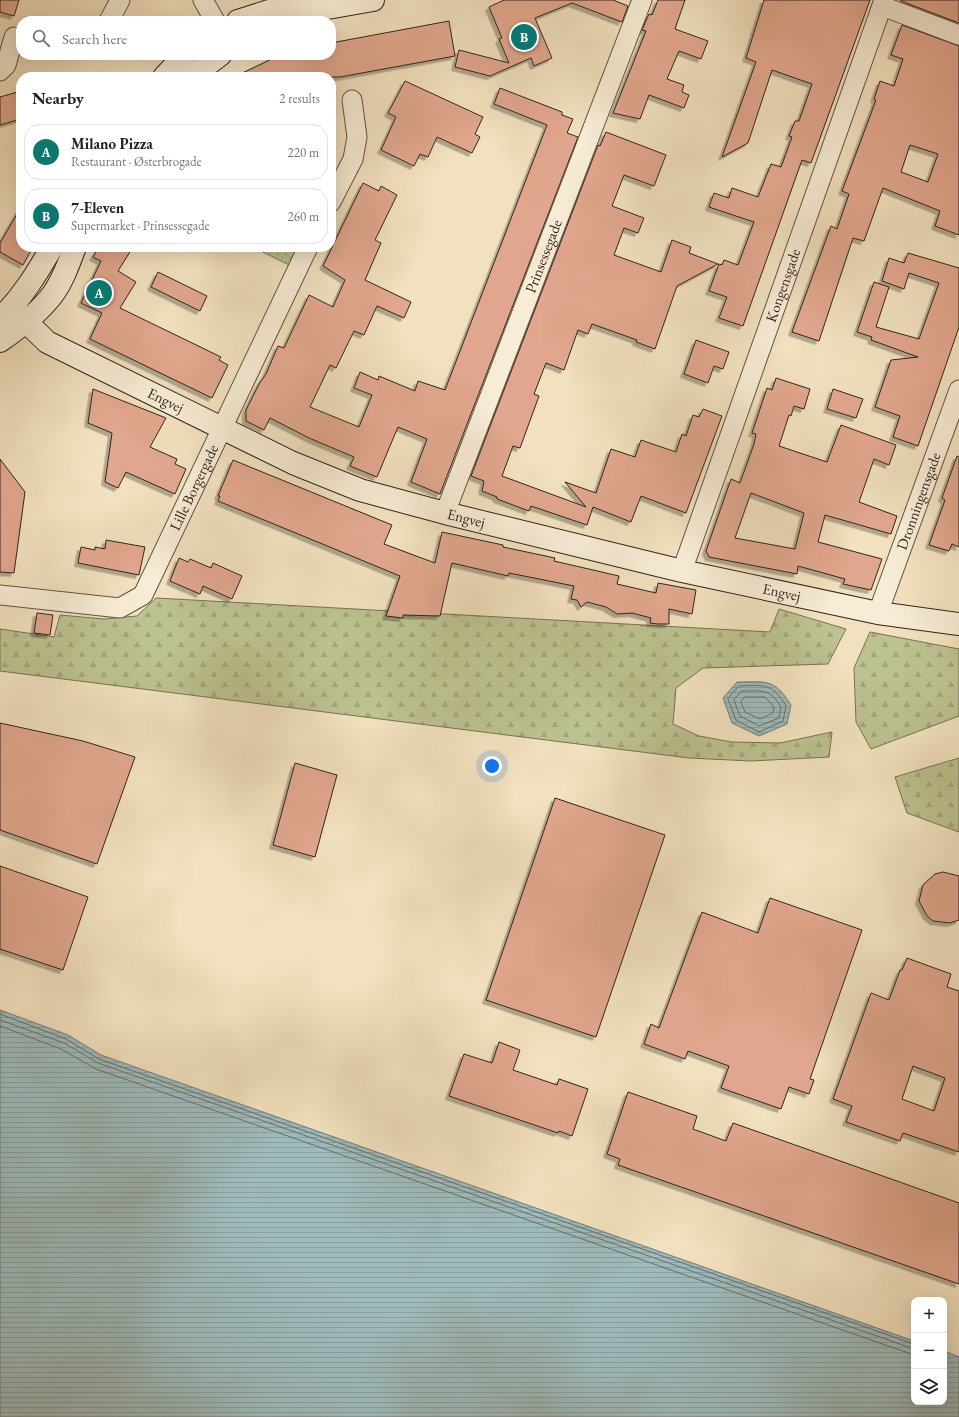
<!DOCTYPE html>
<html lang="en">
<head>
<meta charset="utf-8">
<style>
  :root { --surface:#fff; --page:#f2f2f2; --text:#222; --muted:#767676; --line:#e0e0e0; --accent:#0f766e }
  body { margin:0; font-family:"EB Garamond",serif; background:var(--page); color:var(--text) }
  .controls { position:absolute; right:12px; bottom:12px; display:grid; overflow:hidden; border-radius:8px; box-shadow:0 4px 16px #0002 }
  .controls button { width:36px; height:36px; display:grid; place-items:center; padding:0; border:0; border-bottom:1px solid var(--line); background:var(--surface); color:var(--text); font:20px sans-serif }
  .you { position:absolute; left:492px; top:766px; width:14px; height:14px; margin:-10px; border:3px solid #fff; border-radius:50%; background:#1a73e8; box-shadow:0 0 0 6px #1a73e833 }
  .badge { display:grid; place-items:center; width:26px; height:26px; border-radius:50%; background:var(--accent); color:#fff; font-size:13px; font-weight:700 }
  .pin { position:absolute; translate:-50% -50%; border:2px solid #fff; box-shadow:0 1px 4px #0006 }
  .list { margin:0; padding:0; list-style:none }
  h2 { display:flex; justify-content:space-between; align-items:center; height:52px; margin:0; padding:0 16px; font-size:17px }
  h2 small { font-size:13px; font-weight:400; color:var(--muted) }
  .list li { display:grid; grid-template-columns:26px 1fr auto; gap:12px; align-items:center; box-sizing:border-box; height:56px; margin:0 8px 8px; padding:0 8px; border:1px solid var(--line); border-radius:16px }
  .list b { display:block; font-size:15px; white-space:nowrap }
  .list p { margin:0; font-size:13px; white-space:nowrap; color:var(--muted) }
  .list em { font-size:13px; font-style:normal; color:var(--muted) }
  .icon { flex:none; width:22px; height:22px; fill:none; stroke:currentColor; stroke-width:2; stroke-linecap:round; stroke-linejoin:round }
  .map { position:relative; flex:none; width:959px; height:1417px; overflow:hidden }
  .search { position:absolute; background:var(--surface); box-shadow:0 4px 16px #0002; left:16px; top:16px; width:320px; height:44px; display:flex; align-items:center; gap:10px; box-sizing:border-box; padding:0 14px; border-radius:16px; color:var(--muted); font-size:15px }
  .panel { position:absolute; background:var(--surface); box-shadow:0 4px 16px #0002; left:16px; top:72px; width:320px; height:180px; border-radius:16px }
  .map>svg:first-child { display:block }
  .forest { fill:url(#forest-firs); stroke:#777256 }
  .park { fill:url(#park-dots); stroke:#777256 }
  .water { fill:url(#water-rules); stroke:#737e7c }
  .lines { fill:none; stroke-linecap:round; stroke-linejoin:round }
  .shore { stroke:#686f6c; stroke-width:1 }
  .building { fill:#e1a78e; stroke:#32231d; fill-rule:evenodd; filter:url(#shadow) }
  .street-casing { stroke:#625246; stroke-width:21 }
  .secondary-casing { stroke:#32231d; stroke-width:24 }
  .street { stroke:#f7ecd5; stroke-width:19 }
  .secondary { stroke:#f7ecd5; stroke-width:22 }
  .labels { text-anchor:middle; stroke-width:4; stroke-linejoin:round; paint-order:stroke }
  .street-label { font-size:15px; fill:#32231d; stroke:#f7ecd5 }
</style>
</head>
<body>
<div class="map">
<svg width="959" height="1417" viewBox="0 0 959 1417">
  <defs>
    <pattern id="forest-firs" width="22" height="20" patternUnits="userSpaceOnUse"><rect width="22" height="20" fill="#bcc290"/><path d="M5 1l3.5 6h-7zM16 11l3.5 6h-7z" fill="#a2a67c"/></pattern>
    <pattern id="park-dots" width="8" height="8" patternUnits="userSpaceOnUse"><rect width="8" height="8" fill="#bcc290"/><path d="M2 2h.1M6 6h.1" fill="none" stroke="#a2a67c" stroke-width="1.8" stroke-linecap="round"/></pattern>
    <pattern id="water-rules" width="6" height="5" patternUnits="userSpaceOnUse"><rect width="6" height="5" fill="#9fbbbc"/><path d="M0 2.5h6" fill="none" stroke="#89a0a1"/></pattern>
    <filter id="shadow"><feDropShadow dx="-3.5" dy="3.5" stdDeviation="0" flood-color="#0004"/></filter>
  </defs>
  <rect width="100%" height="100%" fill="#f2e1bf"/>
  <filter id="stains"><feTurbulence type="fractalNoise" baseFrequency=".005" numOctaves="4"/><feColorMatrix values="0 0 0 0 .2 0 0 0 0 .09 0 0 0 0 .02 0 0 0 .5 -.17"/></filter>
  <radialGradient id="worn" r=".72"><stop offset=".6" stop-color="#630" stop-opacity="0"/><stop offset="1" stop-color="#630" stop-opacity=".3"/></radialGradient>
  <path class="forest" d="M 156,598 L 770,632 L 779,609 L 846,629 L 828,664 L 703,668 L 676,688 L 673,724 L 699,736 L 732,742 L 780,743 L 832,732 L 829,757 L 751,761 L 689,758 L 0,671 L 0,629 L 54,637 L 60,615 L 104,619 L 137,616 Z
    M 870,632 L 959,649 L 959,716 L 871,749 L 856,722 L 854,668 Z
    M 959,758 L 959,832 L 907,813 L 895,777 Z"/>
  <path class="park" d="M 253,247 L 297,247 L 289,265 Z"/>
  <path class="water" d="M 737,682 C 767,682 774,678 791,705 L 787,724 L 759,736 L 732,723 L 723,698 Z
    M 0,1010 L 68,1035 L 101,1055 L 914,1341 L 914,1402 L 944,1402 L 944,1351 L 959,1357 L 959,1417 L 0,1417 Z"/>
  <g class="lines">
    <path class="shore" d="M 739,686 C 763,685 773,683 786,706 L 783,721 L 759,732 L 736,720 L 728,699 Z
      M 742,691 C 761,691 770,688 781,707 L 779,718 L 759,726 L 740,716 L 734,700 Z
      M 745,697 L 765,697 L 774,707 L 773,713 L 760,719 L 745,712 L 741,702 Z
      M 0,1014 L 66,1039 L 99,1059 L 914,1344
      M 0,1020 L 64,1043 L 98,1063 L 914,1349
      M 0,1026 L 61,1049 L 96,1069 L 914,1355"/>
  </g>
  <path class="building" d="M 0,0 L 19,0 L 14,16 L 0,12 Z
    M 504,0 L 613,0 L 628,6 L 622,22 L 572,3 L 535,18 L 552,58 L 534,66 L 531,58 L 490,76 L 455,67 L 459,50 L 509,63 L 499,39 L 502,38 L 489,7 Z
    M 658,0 L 685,0 L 675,29 L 708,41 L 701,59 L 679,51 L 667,79 L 684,85 L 682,92 L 689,95 L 684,108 L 649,95 L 640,119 L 613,113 L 646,31 L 642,30 L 649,14 L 652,15 Z
    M 764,0 L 870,0 L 811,163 L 802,160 L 743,326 L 719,318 L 727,297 L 709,291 L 719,264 L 722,265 L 724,260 L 738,265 L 754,222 L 709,207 L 714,193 L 729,198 L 732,188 L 758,197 L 771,164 L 781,167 L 792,137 L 789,136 L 795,121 L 799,121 L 812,84 L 772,70 L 748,143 L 722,157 L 756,62 L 746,58 Z
    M 900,0 L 959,0 L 959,23 L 901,1 Z
    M 449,21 L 455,56 L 340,77 L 234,77 L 280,55 L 331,55 L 331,43 Z
    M 902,25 L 959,46 L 959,235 L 935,226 L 940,211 L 883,188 L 864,241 L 853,238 L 819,341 L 792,332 L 831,226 L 837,229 L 849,194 L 842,191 L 876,100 L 874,99 L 880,81 L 894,86 L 903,59 L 891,55 ZM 910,145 L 938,154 L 928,182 L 901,172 Z
    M 405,81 L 483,117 L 475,134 L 480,137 L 472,153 L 437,137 L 428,157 L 420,154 L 414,166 L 381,150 L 396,117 L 388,113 Z
    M 500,88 L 562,112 L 562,115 L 573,119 L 567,133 L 578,137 L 440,494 L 411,482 L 427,439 L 398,427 L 377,477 L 350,466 L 354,457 L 309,438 L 270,418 L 264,430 L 246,421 L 246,410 L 259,384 L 266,374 L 278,346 L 284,348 L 309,295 L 333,307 L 345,280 L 323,266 L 363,183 L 379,191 L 381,186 L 397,195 L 375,240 L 381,243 L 365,280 L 411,302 L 404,318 L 377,306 L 364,335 L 354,331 L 336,368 L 330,365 L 310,407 L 359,427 L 372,395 L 354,388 L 360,372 L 378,380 L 379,376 L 415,391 L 418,381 L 445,390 L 547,125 L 494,104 Z
    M 21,91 L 21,119 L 0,125 L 0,97 Z
    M 606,132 L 666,155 L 654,186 L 624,175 L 612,206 L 644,218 L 638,233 L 624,228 L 614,255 L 661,272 L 672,240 L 691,247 L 689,253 L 718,264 L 677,286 L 655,349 L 636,342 L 637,340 L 592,324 L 588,334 L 578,330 L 564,370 L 546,363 L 534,394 L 539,396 L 520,448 L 513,446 L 502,476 L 586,507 L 565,482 L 596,493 L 611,449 L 635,457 L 641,440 L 676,452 L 682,434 L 686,436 L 693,415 L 699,417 L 703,409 L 722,416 L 686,513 L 641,496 L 631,522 L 593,507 L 587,525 L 531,506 L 529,511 L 497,499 L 497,497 L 482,491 L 484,481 L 471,476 L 598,145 L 600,146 Z
    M 21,207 L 21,247 L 33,247 L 23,265 L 0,252 L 0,243 Z
    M 99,247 L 133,247 L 118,271 L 136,282 L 120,308 L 221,357 L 219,360 L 228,365 L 212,398 L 90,339 L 102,313 L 81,303 L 101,261 L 93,257 Z
    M 908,253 L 959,268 L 959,327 L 918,446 L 893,437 L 900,416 L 875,407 L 891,360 L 918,357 L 871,340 L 872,337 L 857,332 L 874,282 L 889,287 L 876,327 L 919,339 L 939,283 L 909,273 L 904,289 L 882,281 L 889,258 L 904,263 Z
    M 158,272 L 207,296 L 200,311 L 151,287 Z
    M 696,340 L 729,352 L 723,369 L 714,366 L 708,383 L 684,374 Z
    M 776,378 L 810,389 L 804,409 L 794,406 L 791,416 L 789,415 L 779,446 L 827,462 L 841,425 L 896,445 L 889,465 L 874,459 L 859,502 L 897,516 L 891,534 L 825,515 L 818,542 L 882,559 L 871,590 L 843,584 L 845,579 L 798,566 L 797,574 L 709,557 L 706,551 L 731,479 L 740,483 L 754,444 L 756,434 L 752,433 L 767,388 L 772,390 ZM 751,493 L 804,513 L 795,549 L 735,538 Z
    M 93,389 L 166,418 L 150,447 L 177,459 L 175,464 L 186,469 L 175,494 L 126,472 L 118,488 L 105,482 L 112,433 L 88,423 Z
    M 833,389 L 863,399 L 856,418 L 827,409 Z
    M 957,456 L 959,457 L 959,547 L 952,544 L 949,551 L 929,545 L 945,500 L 942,498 Z
    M 0,459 L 25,492 L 14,573 L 0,572 Z
    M 233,460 L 392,525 L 384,544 L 435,563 L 442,532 L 503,545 L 503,547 L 555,558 L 554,561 L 619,576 L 617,584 L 656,593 L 658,583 L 696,590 L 692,614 L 669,609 L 669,624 L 658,624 L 650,623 L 651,618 L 632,613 L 617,614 L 606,607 L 587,602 L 581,607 L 577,600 L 571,599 L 574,586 L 509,573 L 508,576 L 452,563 L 440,616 L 403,615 L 403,618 L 386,616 L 400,576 L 218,501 L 220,496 L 218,496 Z
    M 106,540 L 145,547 L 139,575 L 78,563 L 81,547 L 95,550 L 95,547 L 105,549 Z
    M 179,558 L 188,562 L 190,559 L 211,568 L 213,563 L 242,576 L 232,599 L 203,586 L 200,594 L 170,581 Z
    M 37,613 L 53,615 L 50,635 L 34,633 Z
    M 0,723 L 83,741 L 135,757 L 97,864 L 0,830 Z
    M 295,763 L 337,775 L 315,857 L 273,845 Z
    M 555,798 L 665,835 L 596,1037 L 486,1000 Z
    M 0,866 L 88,897 L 63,970 L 0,949 Z
    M 943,872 L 959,876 L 959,920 L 950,923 L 933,921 L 927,916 L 919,901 L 923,885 L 935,874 Z
    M 770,898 L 862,930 L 810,1079 L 814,1080 L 809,1094 L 789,1087 L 781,1109 L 721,1088 L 729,1066 L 688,1051 L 685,1059 L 644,1044 L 651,1024 L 659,1028 L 702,912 L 758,933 Z
    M 907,958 L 951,974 L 947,987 L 959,991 L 959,1152 L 903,1133 L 900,1141 L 846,1122 L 852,1106 L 833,1099 L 871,993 L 889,1000 L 900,970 L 902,970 ZM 913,1066 L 945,1078 L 934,1111 L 902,1099 Z
    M 499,1042 L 520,1050 L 513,1070 L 557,1085 L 559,1079 L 588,1089 L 572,1136 L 559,1131 L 558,1133 L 449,1096 L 464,1054 L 492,1063 Z
    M 628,1092 L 697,1116 L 693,1129 L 726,1141 L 733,1123 L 959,1203 L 959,1284 L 618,1165 L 620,1159 L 607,1154 Z"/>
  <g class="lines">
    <defs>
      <g id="street">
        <path d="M 203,0 L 215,21"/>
        <path d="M 882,6 L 959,35"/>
        <path d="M 109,21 L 120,0"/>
        <path d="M 0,71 L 6,65 L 14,37"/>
        <path d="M 331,202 L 353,159 L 357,137 L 352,100"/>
        <path id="s1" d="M 445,513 L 642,0"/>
        <path id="s2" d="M 682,571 L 884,0"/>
        <path id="s3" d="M 0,595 L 120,608 L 143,595 L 308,247"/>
        <path id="s4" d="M 878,613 L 959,390"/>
      </g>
      <g id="secondary">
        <path d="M 238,21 L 269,11 L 322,9 L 373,0"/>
        <path d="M 164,77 L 185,55"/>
        <path d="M 191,77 L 220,55"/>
        <path id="s5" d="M 12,308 L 47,342 L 53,345 L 293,463 L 360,490 L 445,513 L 682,571 L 878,613 L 959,624"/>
        <path d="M 0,319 C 22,298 37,273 52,247"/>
        <path d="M 0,341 C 19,328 39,313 53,294 C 63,280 69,263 75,247"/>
      </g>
    </defs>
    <use href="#street" class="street-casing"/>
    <use href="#secondary" class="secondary-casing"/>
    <use href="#street" class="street"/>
    <use href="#secondary" class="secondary"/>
  </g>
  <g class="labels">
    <g class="street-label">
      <text dy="5" stroke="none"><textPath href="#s1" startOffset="275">Prinsessegade</textPath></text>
      <text dy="5" stroke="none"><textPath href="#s2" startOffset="303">Kongensgade</textPath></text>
      <text dy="5" stroke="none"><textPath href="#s5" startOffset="181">Engvej</textPath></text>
      <text dy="5" stroke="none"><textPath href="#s3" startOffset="266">Lille Borgergade</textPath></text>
      <text dy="5" stroke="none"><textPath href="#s4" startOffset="119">Dronningensgade</textPath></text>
      <text dy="5" stroke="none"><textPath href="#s5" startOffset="505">Engvej</textPath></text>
      <text dy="5" stroke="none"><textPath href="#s5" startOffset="829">Engvej</textPath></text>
    </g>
  </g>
  <rect width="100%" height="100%" filter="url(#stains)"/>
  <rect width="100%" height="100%" fill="url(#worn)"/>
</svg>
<div class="controls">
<button>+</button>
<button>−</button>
<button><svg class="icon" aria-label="layers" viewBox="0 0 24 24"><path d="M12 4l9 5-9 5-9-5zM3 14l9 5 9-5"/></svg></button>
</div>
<div class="you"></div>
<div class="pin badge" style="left:99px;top:293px">A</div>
<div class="pin badge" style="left:524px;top:37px">B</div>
<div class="search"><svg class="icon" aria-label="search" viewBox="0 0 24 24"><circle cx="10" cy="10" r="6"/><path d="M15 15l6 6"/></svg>Search here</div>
<section class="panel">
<h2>Nearby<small>2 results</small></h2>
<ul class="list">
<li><span class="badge">A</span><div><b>Milano Pizza</b><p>Restaurant · Østerbrogade</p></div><em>220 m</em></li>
<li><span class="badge">B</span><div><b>7-Eleven</b><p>Supermarket · Prinsessegade</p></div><em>260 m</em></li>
</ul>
</section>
</div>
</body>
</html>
